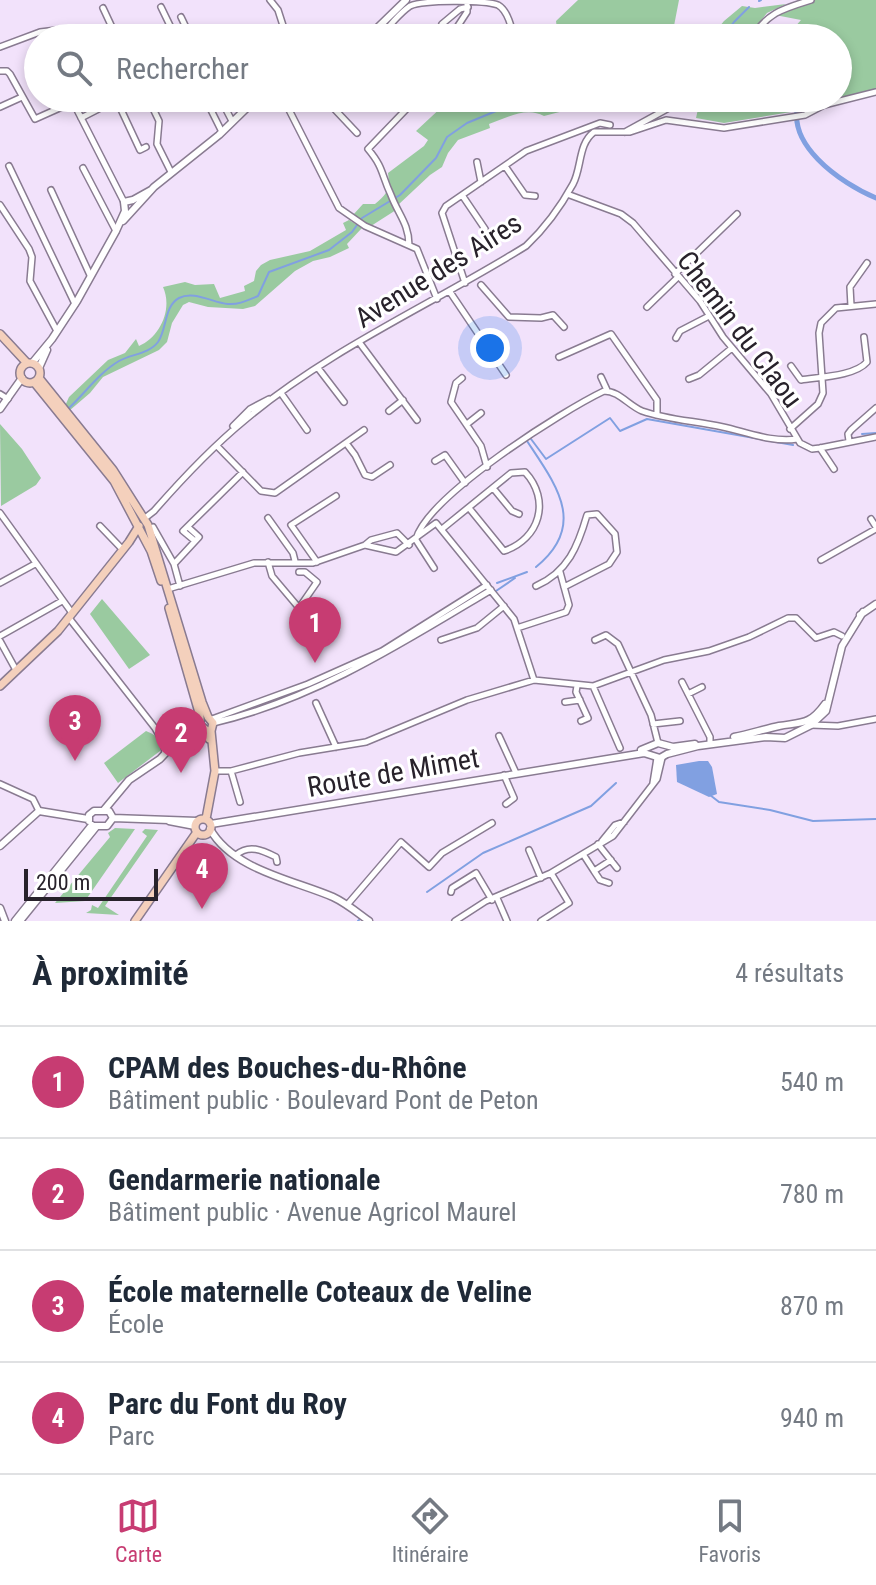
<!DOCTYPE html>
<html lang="fr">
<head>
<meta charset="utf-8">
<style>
  :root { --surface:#fff; --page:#f2f2f3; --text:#1f2937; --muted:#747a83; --line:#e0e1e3; --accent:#c73c72 }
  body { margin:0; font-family:"Roboto Condensed",sans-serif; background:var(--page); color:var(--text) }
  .scale { position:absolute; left:24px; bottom:20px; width:134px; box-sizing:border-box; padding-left:8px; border:4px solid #28222b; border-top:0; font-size:22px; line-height:28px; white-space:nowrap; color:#28222b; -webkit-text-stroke:6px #fff; paint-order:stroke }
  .you { position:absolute; left:490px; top:348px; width:28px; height:28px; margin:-20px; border:6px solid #fff; border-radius:50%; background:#1a73e8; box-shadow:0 0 0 12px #1a73e833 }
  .badge { display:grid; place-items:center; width:52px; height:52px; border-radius:50%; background:var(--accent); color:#fff; font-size:26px; font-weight:700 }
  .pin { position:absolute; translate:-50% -66px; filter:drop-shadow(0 2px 4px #0008) }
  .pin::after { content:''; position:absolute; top:42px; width:28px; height:24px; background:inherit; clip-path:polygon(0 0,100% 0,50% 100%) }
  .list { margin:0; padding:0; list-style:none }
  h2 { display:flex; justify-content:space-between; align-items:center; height:104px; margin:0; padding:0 32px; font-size:34px }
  h2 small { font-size:26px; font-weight:400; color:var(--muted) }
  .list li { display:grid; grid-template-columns:52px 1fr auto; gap:24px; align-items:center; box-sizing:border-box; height:112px; padding:0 32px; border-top:2px solid var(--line) }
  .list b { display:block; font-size:30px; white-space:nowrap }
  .list p { margin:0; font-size:26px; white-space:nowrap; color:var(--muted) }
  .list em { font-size:26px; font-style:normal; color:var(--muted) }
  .icon { flex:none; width:44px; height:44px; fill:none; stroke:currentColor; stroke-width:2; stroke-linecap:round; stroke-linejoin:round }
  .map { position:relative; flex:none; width:876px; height:921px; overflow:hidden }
  .search { position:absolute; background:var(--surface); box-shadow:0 4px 12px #0003; left:24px; right:24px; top:24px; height:88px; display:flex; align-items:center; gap:20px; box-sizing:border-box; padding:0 28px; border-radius:44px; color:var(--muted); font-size:30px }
  .sheet { height:552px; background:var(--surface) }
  nav { display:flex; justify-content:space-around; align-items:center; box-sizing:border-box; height:112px; border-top:2px solid var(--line); background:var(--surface); font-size:22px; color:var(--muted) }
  nav a { display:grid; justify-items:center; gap:4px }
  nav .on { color:var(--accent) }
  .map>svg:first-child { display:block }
  .green { fill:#9acaa0 }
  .water { fill:#81a0e1 }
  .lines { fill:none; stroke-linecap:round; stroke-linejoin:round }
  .stream { stroke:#81a0e1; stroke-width:2 }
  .canal { stroke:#81a0e1; stroke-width:5 }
  .minor-casing { stroke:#897b91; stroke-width:8 }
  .tertiary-casing { stroke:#897b91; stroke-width:9 }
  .secondary-casing { stroke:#897b91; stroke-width:10 }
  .minor { stroke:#fff; stroke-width:5 }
  .tertiary { stroke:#fff; stroke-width:6 }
  .secondary { stroke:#f4d0bc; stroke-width:7 }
  .labels { text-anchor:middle; stroke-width:6; stroke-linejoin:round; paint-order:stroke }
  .street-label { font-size:28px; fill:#28222b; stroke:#fff }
</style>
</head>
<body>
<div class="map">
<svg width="876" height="921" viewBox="0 0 876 921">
  <rect width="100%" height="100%" fill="#f2e2fb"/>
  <path class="green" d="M 578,0 L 679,0 L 673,31 L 686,29 L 685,38 L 558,37 L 556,21 Z
    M 812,0 L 876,0 L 876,92 L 838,97 L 838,38 L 785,38 L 801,20 L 775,15 Z
    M 786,4 L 767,13 L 747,38 L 710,38 L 724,21 L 742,6 L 755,8 Z
    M 469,98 L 590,98 L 575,108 L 544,116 C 526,106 507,118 489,124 L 490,128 L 458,140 L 448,153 L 442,167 L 430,175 L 398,205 L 396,210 L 371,226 L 353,215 L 363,204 L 375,204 C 388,193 390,189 388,173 L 424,146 L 428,140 L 416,131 L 445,104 Z
    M 729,98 L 834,98 L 823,100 L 803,110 L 724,123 L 696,118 L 698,109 Z
    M 349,220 L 362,228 L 347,244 L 349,248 L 330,257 L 313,261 L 295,271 L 255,306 L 243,309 L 208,307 L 189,302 L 183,305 L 172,323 L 167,342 L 159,350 L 103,377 L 90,393 L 69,411 L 65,406 L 69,397 L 108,360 L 125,353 L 136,339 L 139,346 C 160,337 173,309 163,287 L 185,282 L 195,285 L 214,284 L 220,298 L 245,291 L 244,286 L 254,281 L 256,271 L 261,265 L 270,260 L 310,251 L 346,230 L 343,223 Z
    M 0,424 L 22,449 L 41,478 L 36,485 L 1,506 Z
    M 102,599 L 150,655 L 129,669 L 90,614 Z
    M 146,731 C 155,735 163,738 160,751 L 118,783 L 104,763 Z
    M 115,828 L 135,829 L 85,901 L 55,903 L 110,837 L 108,833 Z
    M 145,829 L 158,830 L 105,906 L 119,915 L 86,913 L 91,910 L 92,905 L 98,908 L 147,836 L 142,832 Z"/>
  <path class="water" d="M 699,761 L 708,761 L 712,767 L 717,794 L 709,797 L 677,782 L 676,765 Z"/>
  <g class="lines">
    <path class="stream" d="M 759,1 L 761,0
      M 613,38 L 628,35 L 647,38
      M 722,38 L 734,22 L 749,7
      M 69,408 C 85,393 100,372 119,361 C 131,354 149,354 158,342 C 167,329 164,306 179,298 C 194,290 213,303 228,304 C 239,305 248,300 258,296 L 269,272 L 329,250 L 352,232 L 362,218 L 400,195 L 436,158 L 447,137 L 467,123 L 501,109 L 532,103 L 540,104 L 552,98
      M 862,434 L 876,433
      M 531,439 L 546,459 L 610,418 L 620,431 L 647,419 L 793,445
      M 527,441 C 556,485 588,525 536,567
      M 497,583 L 527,572
      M 496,591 L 515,578
      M 710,795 L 719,802 L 770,810 L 813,821 L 876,819
      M 427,892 L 483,853 L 591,806 L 616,783
      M 358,921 L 359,920"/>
    <path class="canal" d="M 801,98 C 780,142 842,184 876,198"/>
    <defs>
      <path id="minor" d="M 270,0 L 278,10 L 287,38
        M 161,7 L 176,38
        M 103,8 L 117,38
        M 181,17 L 191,38
        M 442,24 L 460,9 L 468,7
        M 380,38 C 387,28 400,13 410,6 C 424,0 483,0 498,5 C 507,10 513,28 512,38
        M 450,38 L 467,12 L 467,0
        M 751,38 C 769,12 782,9 811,0
        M 0,47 L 40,32 L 74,28 L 82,38
        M 0,71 L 7,71 L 10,74 L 35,119 L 73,102
        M 71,98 L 124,202
        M 148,98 L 159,121 L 157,144 L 171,172
        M 205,98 L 222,132
        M 220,98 L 232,121
        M 283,98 L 339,208 L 365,226 L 417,249 L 437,299
        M 324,98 L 357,133
        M 112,102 L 118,103 L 140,150 L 146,147
        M 0,107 L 22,97
        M 81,118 L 112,102 L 110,98
        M 625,132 L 687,98
        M 477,162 L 481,182
        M 9,166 L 75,304
        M 505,166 L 525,195 L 535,196
        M 83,168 L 116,231
        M 51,190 L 90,275
        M 567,194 L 621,214 L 633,223 L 700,301 L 723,337 L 771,394 L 800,443 L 812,449 L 820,448 L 876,437
        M 462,195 L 485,229
        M 0,205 L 29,249 L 32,257 L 30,281 L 57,331
        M 409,245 C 409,224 398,214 391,195 C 381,174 384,168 368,149 L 417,98
        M 675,274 L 737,214
        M 465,283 L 442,213 L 446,206 L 526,151 L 600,123 L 610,125
        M 481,285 L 509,317 L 541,318 L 553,315 L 564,327
        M 450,292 L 506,375
        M 851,306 L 850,287 L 867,263
        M 647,307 L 678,277
        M 676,338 L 680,331 L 709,316
        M 359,342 L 417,420
        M 559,357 L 611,334 L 657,400 L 657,415
        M 791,366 L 801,380 C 820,377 855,376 867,362 L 864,337
        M 318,368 L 344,402
        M 601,377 L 607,390
        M 462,378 L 456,383 L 451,402 L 481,446 L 487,467
        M 689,379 L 699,375 L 732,348
        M 281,393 L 307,430
        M 0,394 L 8,399
        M 389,411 L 403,400
        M 467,424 L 481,413
        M 233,426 L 250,409 L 269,399
        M 790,429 L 818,404 L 823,393 L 819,333 L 821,323 L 836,308 L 876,304
        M 849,441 L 848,434 L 851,430 L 876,408
        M 346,443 L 355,455 L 365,475 L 372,477 L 390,465
        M 217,446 L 261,491 L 275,493 L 364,430
        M 820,448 L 834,469
        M 435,461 L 445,455 L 465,483
        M 493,488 L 512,511 L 519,514
        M 0,513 L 72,613
        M 145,518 L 154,511 C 182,479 212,447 245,420 C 329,349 433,304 526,246 C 544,229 561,206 573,184 C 582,167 578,144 594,132 L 630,132 L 666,120 L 724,128 L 805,115 L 824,105 L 876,92
        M 268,518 L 293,553 L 295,561
        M 871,519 L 876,527
        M 100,526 L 123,550
        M 153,527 L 174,564
        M 442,529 L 511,473 L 525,472 C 551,500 540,539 504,551 L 469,508
        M 416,539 C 428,496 562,411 604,391 C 619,391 628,405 642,411 C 668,420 696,421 723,427 C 746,432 773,443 797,439
        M 416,540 L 434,568
        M 195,541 L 183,531 L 243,472
        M 365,545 L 371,540 L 397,533 L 409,545
        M 821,560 L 876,529
        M 268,562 L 272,576 L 299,608 L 317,582 L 305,572 L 299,572
        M 317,562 L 291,525 L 336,496
        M 0,583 L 35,564
        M 180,586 L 174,564 L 199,537 L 188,527
        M 536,586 C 568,572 578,546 587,515 L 597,514 L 615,534 L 617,552 L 609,564 L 564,587
        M 168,589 L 254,563 L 313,563 L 365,545 L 396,552 L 436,523 L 514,619 L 534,680
        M 69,618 L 155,728 L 163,742 L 165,753
        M 517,628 L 566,612 L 569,605 L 560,572
        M 0,636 L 62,601
        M 441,640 L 477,628 L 504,606
        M 595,640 L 606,635 L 618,644 L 651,715 L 658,743
        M 0,641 L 16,670
        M 682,682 L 710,737 L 710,744
        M 577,686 L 576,692 L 588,718 L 581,721
        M 593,686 L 620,748
        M 688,694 L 702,687
        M 565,702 L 580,700
        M 316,703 L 336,747
        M 212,719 L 308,684 L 382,651 L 487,585
        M 213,723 C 314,700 404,642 491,590
        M 653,724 L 680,721
        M 811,725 L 838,726 L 876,719
        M 159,732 L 169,739 L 179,739
        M 499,736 L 516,773
        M 215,771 L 231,771 L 299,753 L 366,742 L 467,700 L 534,680 L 593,686 L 664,660 L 709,651 L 749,637 L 788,618 L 796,618 L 816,638 L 834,632 L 842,636
        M 231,771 L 240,802
        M 504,775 L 514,798 L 506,804
        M 653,783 L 657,758
        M 0,784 L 33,799 L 39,811
        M 602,841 L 615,825 L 624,822
        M 598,844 L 617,868
        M 529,850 L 541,878
        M 583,854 L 594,871 L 611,860
        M 236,855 C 249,844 262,850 276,857 L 277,862
        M 594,871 L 600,880 L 609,883
        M 451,892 L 452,888 L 476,873 L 492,900
        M 497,898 L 507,921
        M 347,905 L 401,842 L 429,867 L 442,853 L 492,823
        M 455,921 L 486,901 L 551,873 L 613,836 L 657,779 L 662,758
        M 541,921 L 569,903 L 551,873"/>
      <path id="tertiary" d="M 367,38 L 406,0
        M 123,221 L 154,187 L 219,135 L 257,98
        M 33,362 L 52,339 L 77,301 L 116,231 L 125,211 L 124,202 L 133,200 L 151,190
        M 39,368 L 47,350
        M 0,409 L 22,378
        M 860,615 L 876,604
        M 734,737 C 749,734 765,729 779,726 C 802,722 810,725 825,704
        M 178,744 L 204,730
        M 641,750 L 658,743 L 673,747 L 695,744
        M 104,810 L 129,780 L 160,759 L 175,743 L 200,723
        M 113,818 L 197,821
        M 89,821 L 89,815 L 94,811 L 109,811 L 113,818
        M 169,821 L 195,826
        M 211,824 L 644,753 L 660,758 L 667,754 L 698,746 L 766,737 L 785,738 L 811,725 L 826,711 L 842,646 L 863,612
        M 93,826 L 107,826 L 113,818
        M 210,829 C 233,870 294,880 333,897 C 346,903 358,913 369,921
        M 0,846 L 39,811 L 88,819
        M 0,908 L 5,921
        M 15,921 L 92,825
        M 20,921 L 96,827"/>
      <path id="secondary" d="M 0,334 L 27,363
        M20 373a10 10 0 1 1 20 0a10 10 0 1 1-20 0Z
        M 39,378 L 113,470 L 148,525 L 202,702 L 208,717 L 213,723 L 211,731 L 215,771 L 206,819
        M 34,382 L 114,481 L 151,551 L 161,581
        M 169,608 L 200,716 L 200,725 L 206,730 L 209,739
        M 0,686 L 58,631 L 129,542 L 139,526
        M195 827a8 8 0 1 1 16 0a8 8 0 1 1-16 0Z
        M 135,921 L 197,832"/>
    </defs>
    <use href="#minor" class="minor-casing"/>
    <use href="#tertiary" class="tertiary-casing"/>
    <use href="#secondary" class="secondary-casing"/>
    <use href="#minor" class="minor"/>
    <use href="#tertiary" class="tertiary"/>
    <use href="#secondary" class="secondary"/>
  </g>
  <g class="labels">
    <g class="street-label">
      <text transform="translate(438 270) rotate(-32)" y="10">Avenue des Aires</text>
      <text transform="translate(740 329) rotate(53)" y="10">Chemin du Claou</text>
      <text transform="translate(393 772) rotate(-10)" y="10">Route de Mimet</text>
    </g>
  </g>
</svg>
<div class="scale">200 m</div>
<div class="you"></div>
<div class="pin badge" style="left:315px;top:663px">1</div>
<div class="pin badge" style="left:181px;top:773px">2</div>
<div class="pin badge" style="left:75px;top:761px">3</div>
<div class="pin badge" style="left:202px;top:909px">4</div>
<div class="search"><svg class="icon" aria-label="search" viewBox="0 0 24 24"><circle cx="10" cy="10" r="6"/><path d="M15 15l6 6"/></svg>Rechercher</div>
</div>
<section class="sheet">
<h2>À proximité<small>4 résultats</small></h2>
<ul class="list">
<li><span class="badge">1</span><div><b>CPAM des Bouches-du-Rhône</b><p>Bâtiment public · Boulevard Pont de Peton</p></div><em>540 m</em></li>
<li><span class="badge">2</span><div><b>Gendarmerie nationale</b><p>Bâtiment public · Avenue Agricol Maurel</p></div><em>780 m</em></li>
<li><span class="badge">3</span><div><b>École maternelle Coteaux de Veline</b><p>École</p></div><em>870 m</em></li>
<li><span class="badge">4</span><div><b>Parc du Font du Roy</b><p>Parc</p></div><em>940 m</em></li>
</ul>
</section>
<nav>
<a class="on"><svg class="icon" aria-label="map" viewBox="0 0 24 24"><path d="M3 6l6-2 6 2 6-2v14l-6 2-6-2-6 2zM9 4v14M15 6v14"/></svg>Carte</a>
<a><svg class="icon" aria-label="directions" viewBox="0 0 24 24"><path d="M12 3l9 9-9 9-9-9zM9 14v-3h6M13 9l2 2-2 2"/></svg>Itinéraire</a>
<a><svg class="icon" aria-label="saved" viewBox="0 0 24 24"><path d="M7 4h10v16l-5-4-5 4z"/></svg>Favoris</a>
</nav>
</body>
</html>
